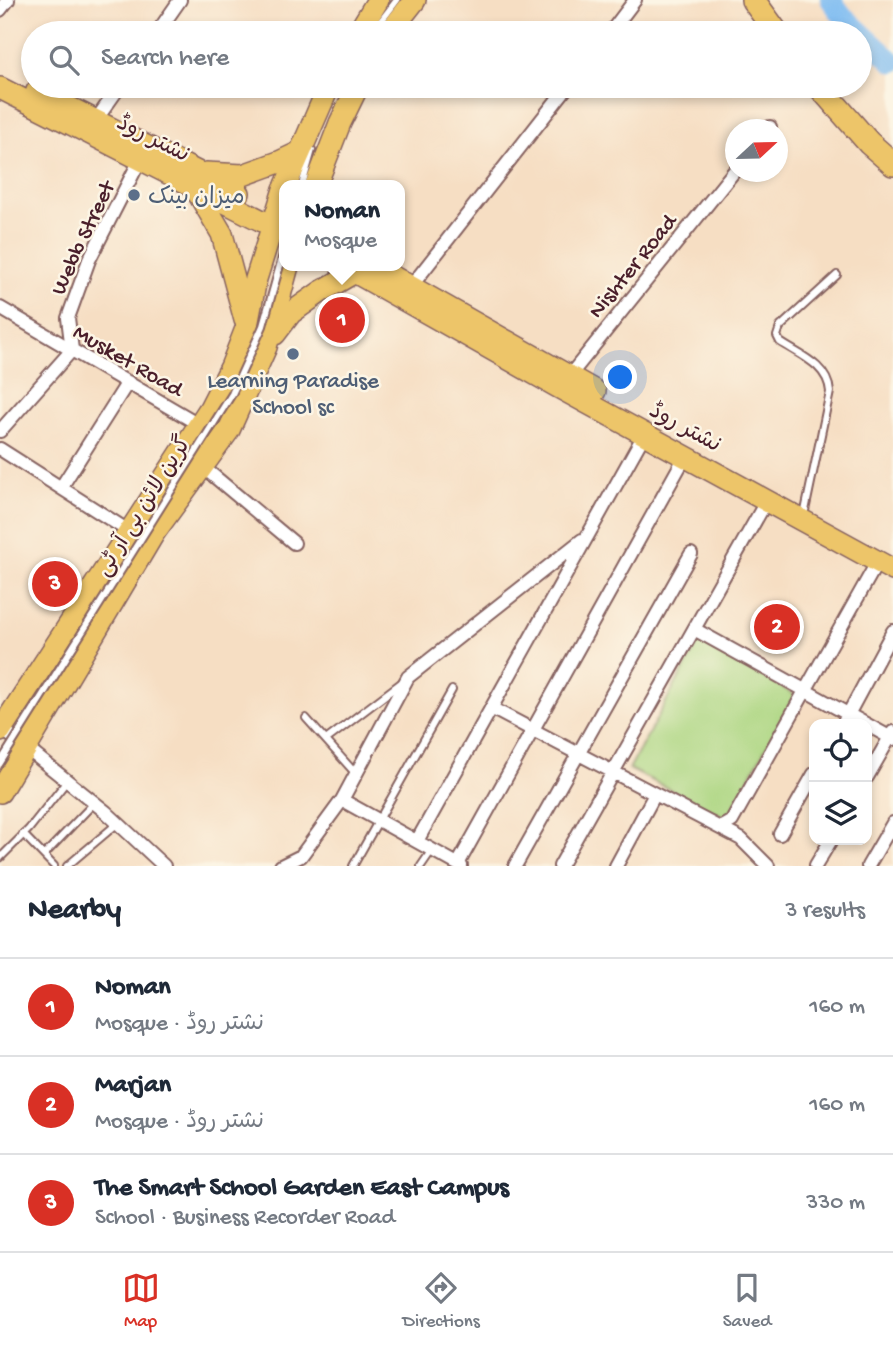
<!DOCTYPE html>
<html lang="en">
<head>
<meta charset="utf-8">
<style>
  :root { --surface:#fff; --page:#f2f2f3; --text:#1f2937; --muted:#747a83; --line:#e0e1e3; --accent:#d93025 }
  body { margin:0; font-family:"Gochi Hand","Playpen Sans Arabic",sans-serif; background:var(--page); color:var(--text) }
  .controls { position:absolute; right:21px; bottom:21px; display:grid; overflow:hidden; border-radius:14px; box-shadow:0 4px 10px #0003 }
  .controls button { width:63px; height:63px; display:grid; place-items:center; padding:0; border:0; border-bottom:2px solid var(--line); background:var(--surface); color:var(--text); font:35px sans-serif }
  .compass { position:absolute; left:725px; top:119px; width:63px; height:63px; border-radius:50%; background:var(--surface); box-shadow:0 4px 10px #0003; rotate:68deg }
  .you { position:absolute; left:621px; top:378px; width:24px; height:24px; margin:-18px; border:5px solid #fff; border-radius:50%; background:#1a73e8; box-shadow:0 0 0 10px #1a73e833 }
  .badge { display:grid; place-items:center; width:46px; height:46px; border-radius:50%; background:var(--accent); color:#fff; font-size:23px; font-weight:700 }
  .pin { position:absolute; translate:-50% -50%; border:4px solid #fff; box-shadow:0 2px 7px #0006 }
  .popup { position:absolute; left:279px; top:180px; width:126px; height:91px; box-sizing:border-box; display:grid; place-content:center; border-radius:14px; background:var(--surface); filter:drop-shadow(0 2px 5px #0005); font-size:23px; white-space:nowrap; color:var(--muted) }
  .popup b { font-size:26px; color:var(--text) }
  .popup::after { content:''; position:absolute; left:50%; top:100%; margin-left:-14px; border:14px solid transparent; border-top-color:var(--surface) }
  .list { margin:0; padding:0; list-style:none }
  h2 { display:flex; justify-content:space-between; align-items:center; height:91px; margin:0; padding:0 28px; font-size:30px }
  h2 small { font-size:23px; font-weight:400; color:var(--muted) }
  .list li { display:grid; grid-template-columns:46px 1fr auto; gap:21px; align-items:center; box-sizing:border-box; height:98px; padding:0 28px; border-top:2px solid var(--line) }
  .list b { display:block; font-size:26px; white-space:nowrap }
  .list p { margin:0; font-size:23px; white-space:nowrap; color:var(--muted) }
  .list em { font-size:23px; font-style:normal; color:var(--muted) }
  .icon { flex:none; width:38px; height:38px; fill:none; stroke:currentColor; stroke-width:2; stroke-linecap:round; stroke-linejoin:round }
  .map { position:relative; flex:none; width:893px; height:866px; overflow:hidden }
  .search { position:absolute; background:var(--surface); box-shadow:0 4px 10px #0003; left:21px; right:21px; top:21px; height:77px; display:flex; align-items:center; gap:18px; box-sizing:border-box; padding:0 24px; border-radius:38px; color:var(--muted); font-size:26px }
  .sheet { height:385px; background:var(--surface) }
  nav { display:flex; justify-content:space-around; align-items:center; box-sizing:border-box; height:98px; border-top:2px solid var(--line); background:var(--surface); font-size:19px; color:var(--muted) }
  nav a { display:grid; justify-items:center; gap:4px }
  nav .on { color:var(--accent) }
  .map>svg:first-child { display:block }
  .green { fill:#acd681; stroke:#7b7a56; stroke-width:2 }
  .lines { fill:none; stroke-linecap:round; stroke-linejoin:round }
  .river { stroke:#7ebcf2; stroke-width:21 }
  .lane-casing { stroke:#866260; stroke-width:10 }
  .street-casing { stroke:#866260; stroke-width:16 }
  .primary-casing { stroke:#866260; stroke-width:24 }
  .highway-casing { stroke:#866260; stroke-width:26 }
  .lane { stroke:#fff; stroke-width:6 }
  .street { stroke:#fff; stroke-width:12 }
  .primary { stroke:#edc569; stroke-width:21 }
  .highway { stroke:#edc569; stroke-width:23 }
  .lane-bridge-casing { stroke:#866260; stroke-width:10; stroke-linecap:butt }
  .lane-bridge { stroke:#fff; stroke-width:6 }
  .service-dot { fill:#5c6f8a; stroke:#fcf5e5; stroke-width:2.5 }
  .labels { text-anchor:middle; stroke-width:5; stroke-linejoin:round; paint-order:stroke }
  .street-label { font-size:23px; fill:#4a1f2b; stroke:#fcf5e5 }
  .service-label { font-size:23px; fill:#4e5e75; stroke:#fcf5e5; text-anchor:start }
</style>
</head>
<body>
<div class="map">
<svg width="893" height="866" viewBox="0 0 893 866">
  <rect width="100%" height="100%" fill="#fcf5e5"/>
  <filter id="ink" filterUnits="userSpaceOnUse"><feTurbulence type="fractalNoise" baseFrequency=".0143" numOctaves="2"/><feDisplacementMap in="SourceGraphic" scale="14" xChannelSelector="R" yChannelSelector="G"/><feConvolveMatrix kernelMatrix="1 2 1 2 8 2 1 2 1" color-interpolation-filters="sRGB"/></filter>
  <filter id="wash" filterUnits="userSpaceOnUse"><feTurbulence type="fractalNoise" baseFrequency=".00686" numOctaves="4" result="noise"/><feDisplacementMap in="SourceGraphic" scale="28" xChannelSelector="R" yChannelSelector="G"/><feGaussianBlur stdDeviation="1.57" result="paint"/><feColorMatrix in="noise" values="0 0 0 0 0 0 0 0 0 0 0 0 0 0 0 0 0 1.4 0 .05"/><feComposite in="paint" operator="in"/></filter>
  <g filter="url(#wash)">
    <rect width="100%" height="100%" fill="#f6dec3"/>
    <path class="green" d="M 700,640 L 795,695 L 727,818 L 629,769 Z"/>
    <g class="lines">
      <path class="river" d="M 831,0 L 843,16 L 893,62"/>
    </g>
  </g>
  <g filter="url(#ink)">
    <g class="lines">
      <defs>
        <path id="lane" d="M 372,33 L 397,0
          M 302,185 L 312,150
          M 805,511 L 830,392 C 828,365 800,355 780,342 L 777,336 L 780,327 L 837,275
          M 306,718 L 356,774
          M 326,740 L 401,683
          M 23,834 L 54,866
          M 44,855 L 94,803
          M 0,858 L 29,829 L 67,781
          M 67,866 L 118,823
          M 353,866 L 452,690
          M 421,866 L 432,850"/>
        <path id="street" d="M 0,10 L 8,0
          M 157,33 L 180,0
          M 610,33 L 635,0
          M 96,120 L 120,86
          M 767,130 L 770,127
          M 409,289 L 568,86
          M 0,308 L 200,425
          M 567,379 L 736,169
          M 0,431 L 72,350 L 68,318 L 89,260 L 140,160
          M 0,449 L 130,532
          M 203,467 L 294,543
          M 62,486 L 128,382
          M 694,629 L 893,739
          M 491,708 L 741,839 L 768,866
          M 843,724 L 893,631
          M 0,727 L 106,812 L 164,866
          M 867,777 L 893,732
          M 342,800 L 461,866
          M 720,828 L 732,821 L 878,561
          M 780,834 L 814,774
          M 417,841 L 645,433
          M 458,864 L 686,455
          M 816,865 L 831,840
          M 281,866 L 301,856 L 342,800 L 408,677 L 582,540
          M 515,866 L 691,554
          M 560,866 L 767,500
          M 616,866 L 655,794
          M 868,866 L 893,823"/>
        <path id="primary" d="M 358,33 L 378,0
          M 389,33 L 415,0
          M 0,88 L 284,232
          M 37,91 L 239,193
          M 206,173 L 243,175 L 279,162 L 300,152
          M 286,185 L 329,86
          M 316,185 L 340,123 L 358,86
          M 195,188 L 222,234 L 245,320
          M 344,266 L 560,388 L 893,570
          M 374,266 L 595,391
          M 275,334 L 291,313 L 322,291 L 355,272
          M 0,731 L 210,408 L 231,367 L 247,326 L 256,279 L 284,189
          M 0,792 L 154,533 L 229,430 L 266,347 L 288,266"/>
        <path id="highway" d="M 753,0 L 777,33
          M 819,86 L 869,143 L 893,164"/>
      </defs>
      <use href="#lane" class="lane-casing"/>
      <use href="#street" class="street-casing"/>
      <use href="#primary" class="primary-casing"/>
      <use href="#highway" class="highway-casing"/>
      <use href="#lane" class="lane"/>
      <use href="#street" class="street"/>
      <use href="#primary" class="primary"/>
      <use href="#highway" class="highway"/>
      <defs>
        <path id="lane-bridge" d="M 0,763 L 232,394 L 263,326 L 284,251"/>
      </defs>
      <use href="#lane-bridge" class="lane-bridge-casing"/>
      <use href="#lane-bridge" class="lane-bridge"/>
    </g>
  </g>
  <g class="service-dot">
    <circle cx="134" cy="195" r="7"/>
    <circle cx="293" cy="354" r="7"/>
  </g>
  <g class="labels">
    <g class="street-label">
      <text transform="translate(154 137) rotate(27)" y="8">نشتر روڈ</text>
      <text transform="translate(81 237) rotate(-65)" y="8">Webb Street</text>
      <text transform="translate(631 265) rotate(-51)" y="8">Nishter Road</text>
      <text transform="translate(129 359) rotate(30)" y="8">Musket Road</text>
      <text transform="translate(686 426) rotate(29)" y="8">نشتر روڈ</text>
      <text transform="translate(142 505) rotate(-58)" y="8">گرین لائن بی آر ٹی</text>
    </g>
    <g class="service-label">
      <text x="148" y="203">میزان بینک</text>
      <text x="293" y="387" text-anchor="middle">Learning Paradise<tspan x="293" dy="26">School sc</tspan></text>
    </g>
  </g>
</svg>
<div class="controls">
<button><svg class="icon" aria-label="locate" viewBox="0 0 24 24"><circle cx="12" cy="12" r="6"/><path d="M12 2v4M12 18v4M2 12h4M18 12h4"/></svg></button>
<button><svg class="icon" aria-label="layers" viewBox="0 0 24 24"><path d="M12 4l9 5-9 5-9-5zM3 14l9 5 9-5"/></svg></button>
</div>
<svg class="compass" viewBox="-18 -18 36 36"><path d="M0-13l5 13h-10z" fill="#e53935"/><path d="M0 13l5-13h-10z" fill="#747a83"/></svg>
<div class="you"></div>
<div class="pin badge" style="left:342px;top:320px">1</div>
<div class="popup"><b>Noman</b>Mosque</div>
<div class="pin badge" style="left:777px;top:627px">2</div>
<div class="pin badge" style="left:55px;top:584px">3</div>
<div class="search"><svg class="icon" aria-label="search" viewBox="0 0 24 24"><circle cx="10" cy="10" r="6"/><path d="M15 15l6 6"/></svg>Search here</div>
</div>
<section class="sheet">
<h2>Nearby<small>3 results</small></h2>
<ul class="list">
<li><span class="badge">1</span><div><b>Noman</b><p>Mosque · نشتر روڈ</p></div><em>160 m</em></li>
<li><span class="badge">2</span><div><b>Marjan</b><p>Mosque · نشتر روڈ</p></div><em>160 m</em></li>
<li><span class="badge">3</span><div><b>The Smart School Garden East Campus</b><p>School · Business Recorder Road</p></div><em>330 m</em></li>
</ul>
</section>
<nav>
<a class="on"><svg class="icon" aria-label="map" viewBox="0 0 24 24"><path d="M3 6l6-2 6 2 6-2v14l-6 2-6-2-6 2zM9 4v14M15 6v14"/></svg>Map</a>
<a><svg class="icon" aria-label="directions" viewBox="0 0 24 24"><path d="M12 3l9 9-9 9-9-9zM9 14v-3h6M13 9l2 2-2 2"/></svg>Directions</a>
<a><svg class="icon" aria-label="saved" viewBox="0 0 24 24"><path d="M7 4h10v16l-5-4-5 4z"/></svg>Saved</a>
</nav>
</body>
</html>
